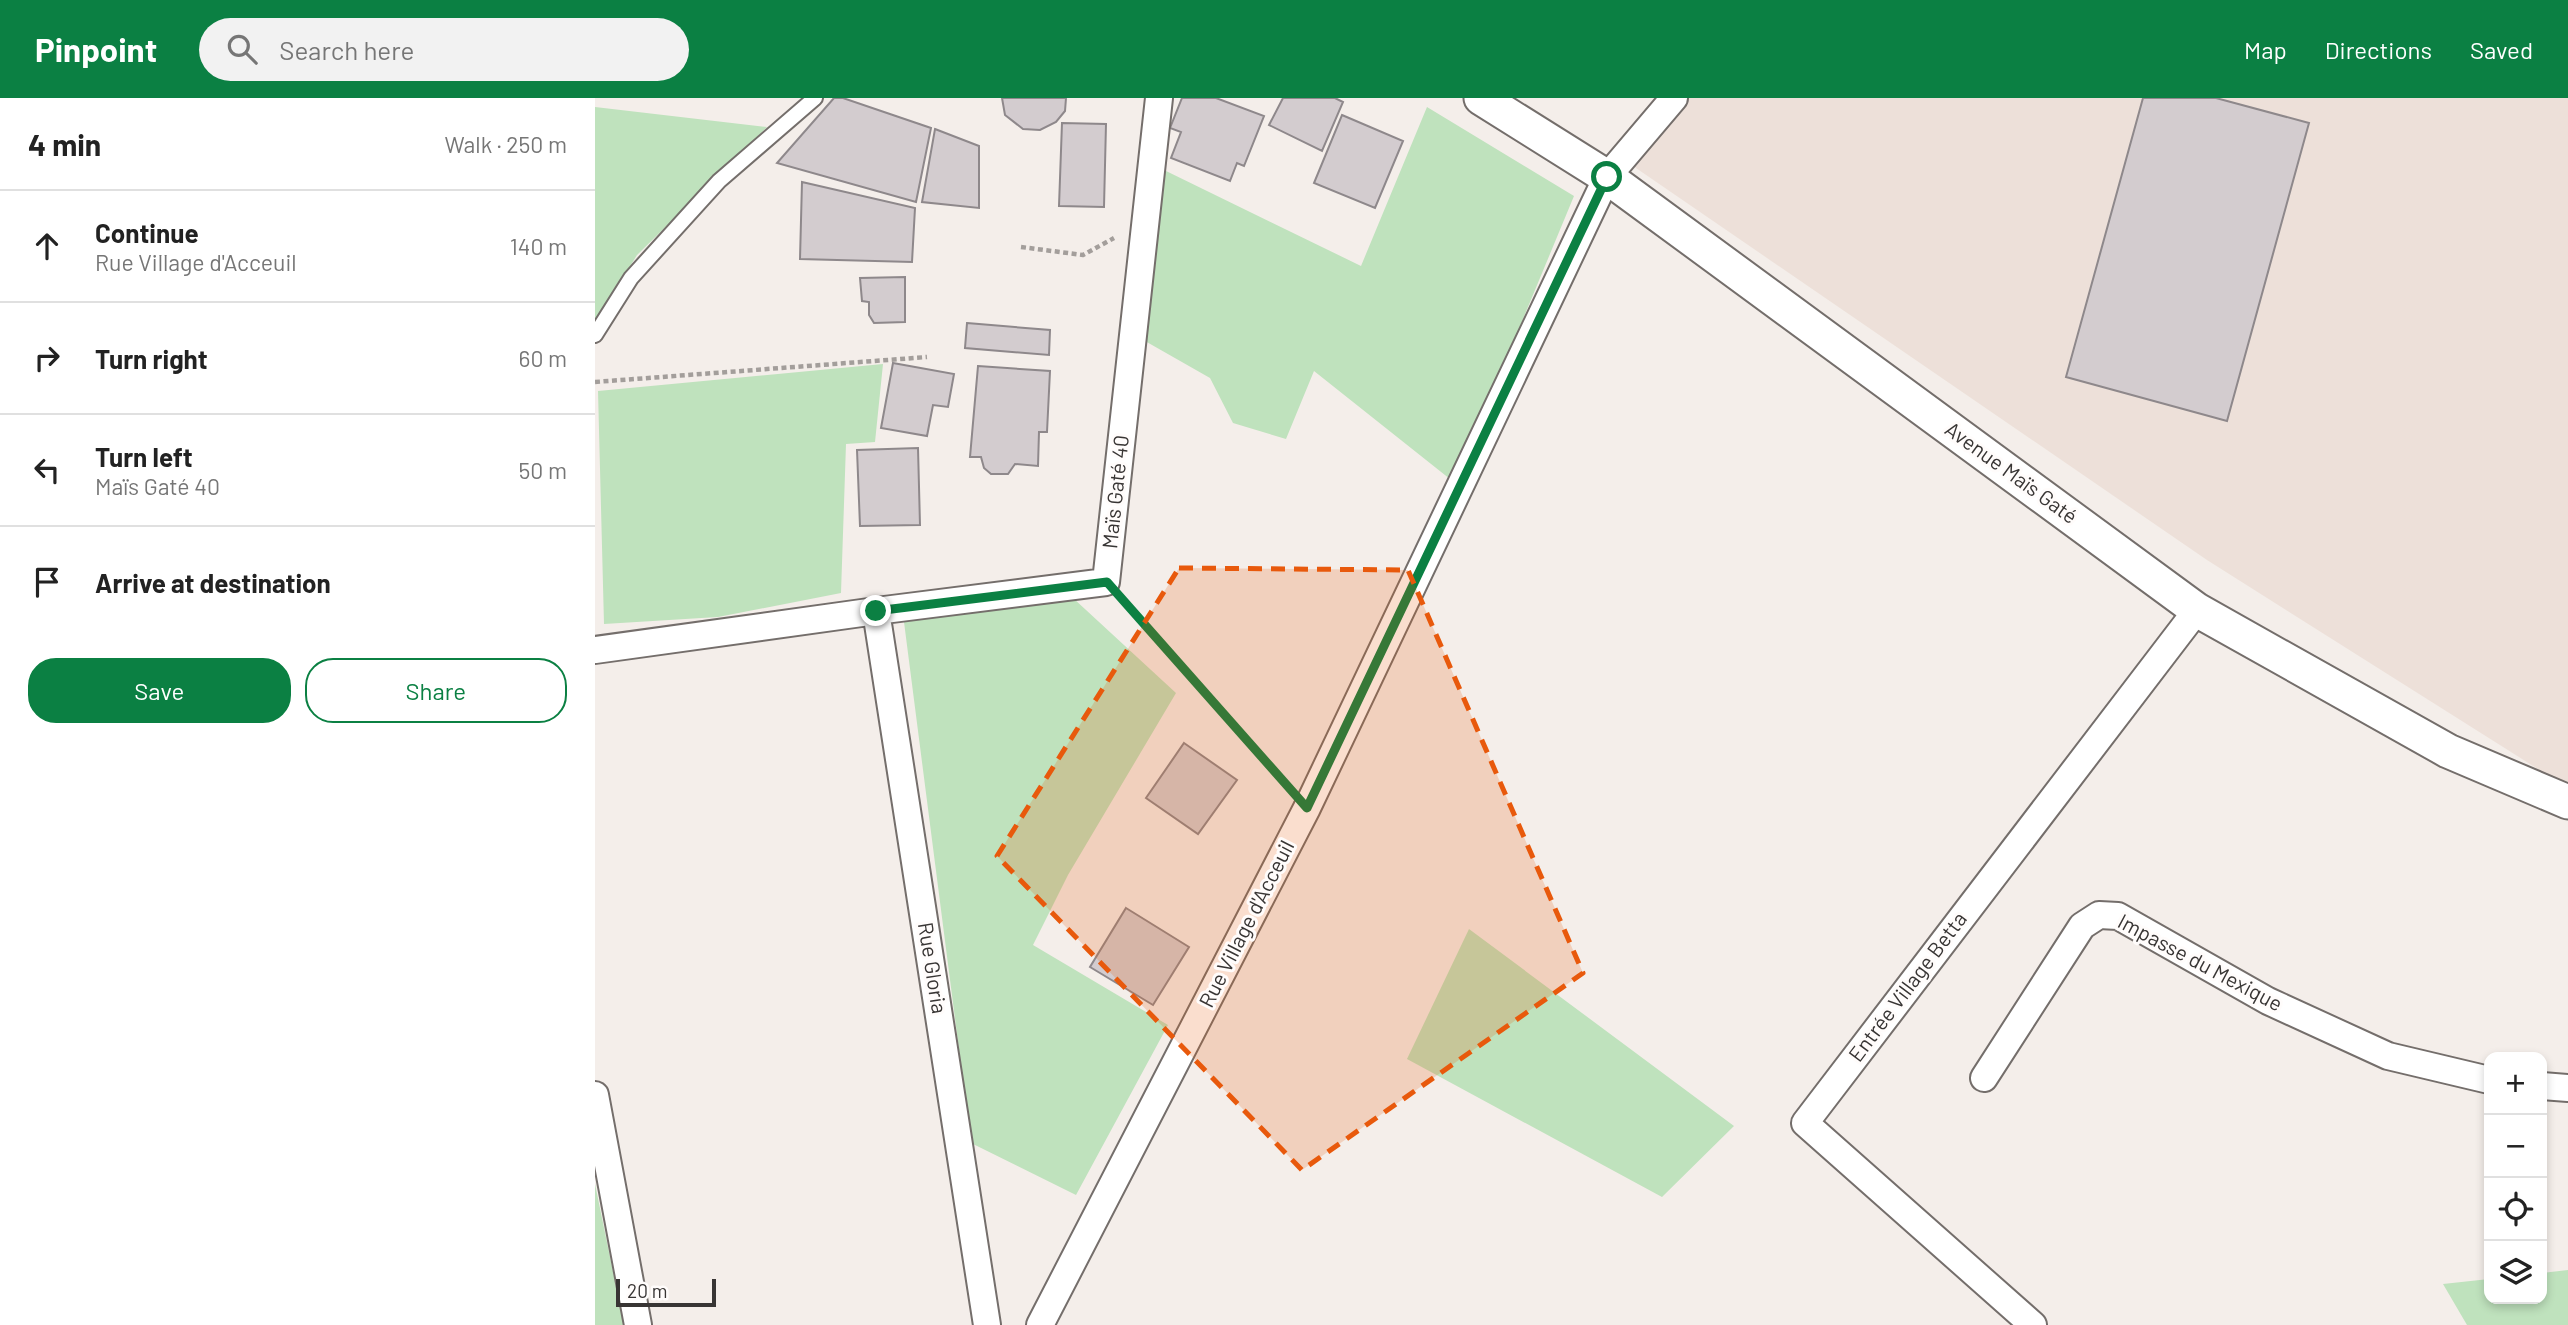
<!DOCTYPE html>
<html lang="en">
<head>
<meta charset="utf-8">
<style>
  :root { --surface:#fff; --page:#f2f2f2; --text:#222; --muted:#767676; --line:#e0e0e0; --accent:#0b8043 }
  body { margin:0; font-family:Barlow,sans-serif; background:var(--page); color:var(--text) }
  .controls { position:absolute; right:21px; bottom:21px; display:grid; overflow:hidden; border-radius:14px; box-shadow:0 4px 10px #0003 }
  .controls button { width:63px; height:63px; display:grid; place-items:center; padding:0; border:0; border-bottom:2px solid var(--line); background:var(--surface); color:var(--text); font:35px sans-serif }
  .scale { position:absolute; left:21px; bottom:18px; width:100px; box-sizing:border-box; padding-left:7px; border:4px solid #383534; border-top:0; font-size:19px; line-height:24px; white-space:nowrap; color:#383534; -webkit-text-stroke:5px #fffcfb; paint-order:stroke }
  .stop { position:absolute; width:21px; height:21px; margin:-16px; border:5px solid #0b8043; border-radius:50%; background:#fff }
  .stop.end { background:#0b8043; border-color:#fff; box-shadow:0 2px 7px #0008 }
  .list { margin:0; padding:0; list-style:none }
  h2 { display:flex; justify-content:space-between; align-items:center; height:91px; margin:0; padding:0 28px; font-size:30px }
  h2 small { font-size:23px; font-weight:400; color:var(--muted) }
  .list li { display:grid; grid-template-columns:46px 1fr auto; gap:21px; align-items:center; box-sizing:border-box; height:112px; padding:0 28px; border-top:2px solid var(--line) }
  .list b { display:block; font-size:26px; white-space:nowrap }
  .list p { margin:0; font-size:23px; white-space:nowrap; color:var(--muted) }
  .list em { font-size:23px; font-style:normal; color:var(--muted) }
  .actions { display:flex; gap:14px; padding:21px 28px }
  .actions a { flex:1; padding:16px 0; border:2px solid var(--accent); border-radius:28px; text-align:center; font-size:24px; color:var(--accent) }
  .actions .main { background:var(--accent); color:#fff }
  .icon { flex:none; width:38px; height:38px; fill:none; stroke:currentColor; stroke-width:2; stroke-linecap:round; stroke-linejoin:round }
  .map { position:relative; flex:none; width:1973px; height:1227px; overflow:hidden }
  header { display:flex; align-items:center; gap:42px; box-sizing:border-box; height:98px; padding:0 35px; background:var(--accent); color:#fff }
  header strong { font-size:33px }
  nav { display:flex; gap:38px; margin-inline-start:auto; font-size:24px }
  .search { width:490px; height:63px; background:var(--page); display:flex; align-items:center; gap:18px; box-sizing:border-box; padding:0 24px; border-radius:38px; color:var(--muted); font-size:26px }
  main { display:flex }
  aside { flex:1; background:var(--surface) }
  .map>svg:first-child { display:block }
  .built { fill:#ede0d9 }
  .green { fill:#bfe2bd }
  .building { fill:#d3cccf; stroke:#8e888b; stroke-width:2 }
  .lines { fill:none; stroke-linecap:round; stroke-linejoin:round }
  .service-casing { stroke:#746e6b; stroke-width:18 }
  .minor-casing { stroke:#746e6b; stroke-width:30 }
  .tertiary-casing { stroke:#746e6b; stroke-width:37 }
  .path { stroke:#a39e9b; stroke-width:4.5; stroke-dasharray:5 3.5; stroke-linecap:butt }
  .service { stroke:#fff; stroke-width:14 }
  .minor { stroke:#fff; stroke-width:26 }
  .tertiary { stroke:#fff; stroke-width:33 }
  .route { stroke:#0b8043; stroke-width:9 }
  .marked { fill:#e8590c; fill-opacity:0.2; stroke:#e8590c; stroke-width:5; stroke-dasharray:14 9; stroke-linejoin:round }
  .labels { text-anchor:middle; stroke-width:6; stroke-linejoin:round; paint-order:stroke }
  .street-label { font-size:21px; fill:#383534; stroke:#fffcfb }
</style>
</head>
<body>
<header>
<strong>Pinpoint</strong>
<div class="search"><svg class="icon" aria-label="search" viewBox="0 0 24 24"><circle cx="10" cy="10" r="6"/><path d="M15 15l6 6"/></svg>Search here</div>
<nav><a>Map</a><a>Directions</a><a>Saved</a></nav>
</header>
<main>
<aside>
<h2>4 min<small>Walk · 250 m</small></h2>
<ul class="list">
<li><svg class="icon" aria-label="ahead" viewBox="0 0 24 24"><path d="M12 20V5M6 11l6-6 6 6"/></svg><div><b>Continue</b><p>Rue Village d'Acceuil</p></div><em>140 m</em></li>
<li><svg class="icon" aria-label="right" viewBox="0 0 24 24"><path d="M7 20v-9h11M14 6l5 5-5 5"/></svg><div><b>Turn right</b></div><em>60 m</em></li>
<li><svg class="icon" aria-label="left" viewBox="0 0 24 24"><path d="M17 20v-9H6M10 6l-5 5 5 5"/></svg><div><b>Turn left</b><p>Maïs Gaté 40</p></div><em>50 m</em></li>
<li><svg class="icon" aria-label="arrive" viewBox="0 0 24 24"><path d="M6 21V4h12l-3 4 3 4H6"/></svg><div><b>Arrive at destination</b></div></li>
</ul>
<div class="actions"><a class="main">Save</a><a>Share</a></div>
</aside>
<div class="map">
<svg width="1973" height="1227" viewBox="0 0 1973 1227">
  <rect width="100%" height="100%" fill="#f4eeea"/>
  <path class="built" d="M 1069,0 L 1973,0 L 1973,690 L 1612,462 L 1022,57 Z"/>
  <path class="green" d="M 0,9 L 172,29 L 42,157 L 0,225 Z
    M 832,9 L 979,98 L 860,385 L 719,273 L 691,341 L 638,325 L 615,280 L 550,243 L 569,72 L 766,168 Z
    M 288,266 L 280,344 L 251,346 L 246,495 L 123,519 L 9,526 L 3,293 Z
    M 478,500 L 581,595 L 473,777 L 438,847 L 573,927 L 481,1097 L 376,1045 L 309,524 Z
    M 874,831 L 1139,1028 L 1067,1099 L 812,961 Z
    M 0,1086 L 29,1227 L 0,1227 Z
    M 1973,1172 L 1973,1227 L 1872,1227 L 1848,1186 L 1894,1181 L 1894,1201 L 1947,1201 L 1947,1175 Z"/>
  <path class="building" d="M 239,0 L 248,0 L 336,30 L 321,104 L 182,65 Z
    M 407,0 L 471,0 L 470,13 L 461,24 L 445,32 L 428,31 L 410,17 Z
    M 587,0 L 621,0 L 669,18 L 649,68 L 642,65 L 635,83 L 576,60 L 586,34 L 575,30 Z
    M 688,0 L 740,0 L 748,4 L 727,53 L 674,27 Z
    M 1548,0 L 1621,0 L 1714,25 L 1632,323 L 1471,279 Z
    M 747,17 L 808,43 L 780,110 L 719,85 Z
    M 467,25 L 511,26 L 509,109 L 464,108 Z
    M 340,31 L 384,48 L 384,110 L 327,104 Z
    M 207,84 L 320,110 L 317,164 L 205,161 Z
    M 310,179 L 310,224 L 279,225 L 274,217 L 274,204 L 267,203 L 265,180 Z
    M 372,225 L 455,232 L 454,257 L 370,250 Z
    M 298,265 L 359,276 L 353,309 L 338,307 L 332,338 L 286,330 Z
    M 383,268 L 455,273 L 452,334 L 444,334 L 443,368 L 420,366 L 413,376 L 396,376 L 389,370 L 386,359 L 375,359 Z
    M 323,350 L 325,427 L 265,428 L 262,352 Z
    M 589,645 L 642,682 L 603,736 L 551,700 Z
    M 531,810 L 594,849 L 558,907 L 495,869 Z"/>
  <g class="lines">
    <defs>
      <path id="service" d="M 0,237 L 36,180 L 124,83 L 220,0"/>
      <path id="minor" d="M 281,513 L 392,1227
        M 0,552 L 281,513 L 511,484 L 564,0
        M 1389,980 L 1487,828 L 1504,817 L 1523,818 L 1673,903 L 1793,958 L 1894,982
        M 1947,988 L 1973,990
        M 0,997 L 43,1227
        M 445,1227 L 712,710 L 1012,79 L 1079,0
        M 1438,1227 L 1210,1025 L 1602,512"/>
      <path id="tertiary" d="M 886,0 L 1012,79 L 1602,512 L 1853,653 L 1973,704"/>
    </defs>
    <use href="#service" class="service-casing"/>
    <use href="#minor" class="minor-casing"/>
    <use href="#tertiary" class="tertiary-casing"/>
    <path class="path" d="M 426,149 L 488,157 L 519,140
      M 0,284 L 332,259
      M 529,504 L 690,686"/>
    <use href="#service" class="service"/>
    <use href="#minor" class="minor"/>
    <use href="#tertiary" class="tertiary"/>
  </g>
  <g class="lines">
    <path class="route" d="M 281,513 L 512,484 L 712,710 L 1012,79"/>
  </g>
  <path class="marked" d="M 584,470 L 813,472 L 988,875 L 707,1072 L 402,758 Z"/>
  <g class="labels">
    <g class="street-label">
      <text transform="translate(1416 375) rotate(36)" y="7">Avenue Maïs Gaté</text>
      <text transform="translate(521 394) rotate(-84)" y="7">Maïs Gaté 40</text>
      <text transform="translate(652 826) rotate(-63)" y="7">Rue Village d'Acceuil</text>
      <text transform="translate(1605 865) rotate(28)" y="7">Impasse du Mexique</text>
      <text transform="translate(337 870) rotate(81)" y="7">Rue Gloria</text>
      <text transform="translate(1313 889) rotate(-53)" y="7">Entrée Village Betta</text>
    </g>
  </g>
</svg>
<div class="controls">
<button>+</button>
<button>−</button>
<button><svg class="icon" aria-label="locate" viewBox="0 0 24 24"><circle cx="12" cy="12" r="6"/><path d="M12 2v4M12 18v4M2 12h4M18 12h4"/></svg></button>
<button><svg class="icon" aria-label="layers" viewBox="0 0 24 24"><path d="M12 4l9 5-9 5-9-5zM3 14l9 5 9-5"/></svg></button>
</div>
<div class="scale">20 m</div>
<div class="stop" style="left:1012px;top:79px"></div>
<div class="stop end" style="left:281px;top:513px"></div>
</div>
</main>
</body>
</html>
